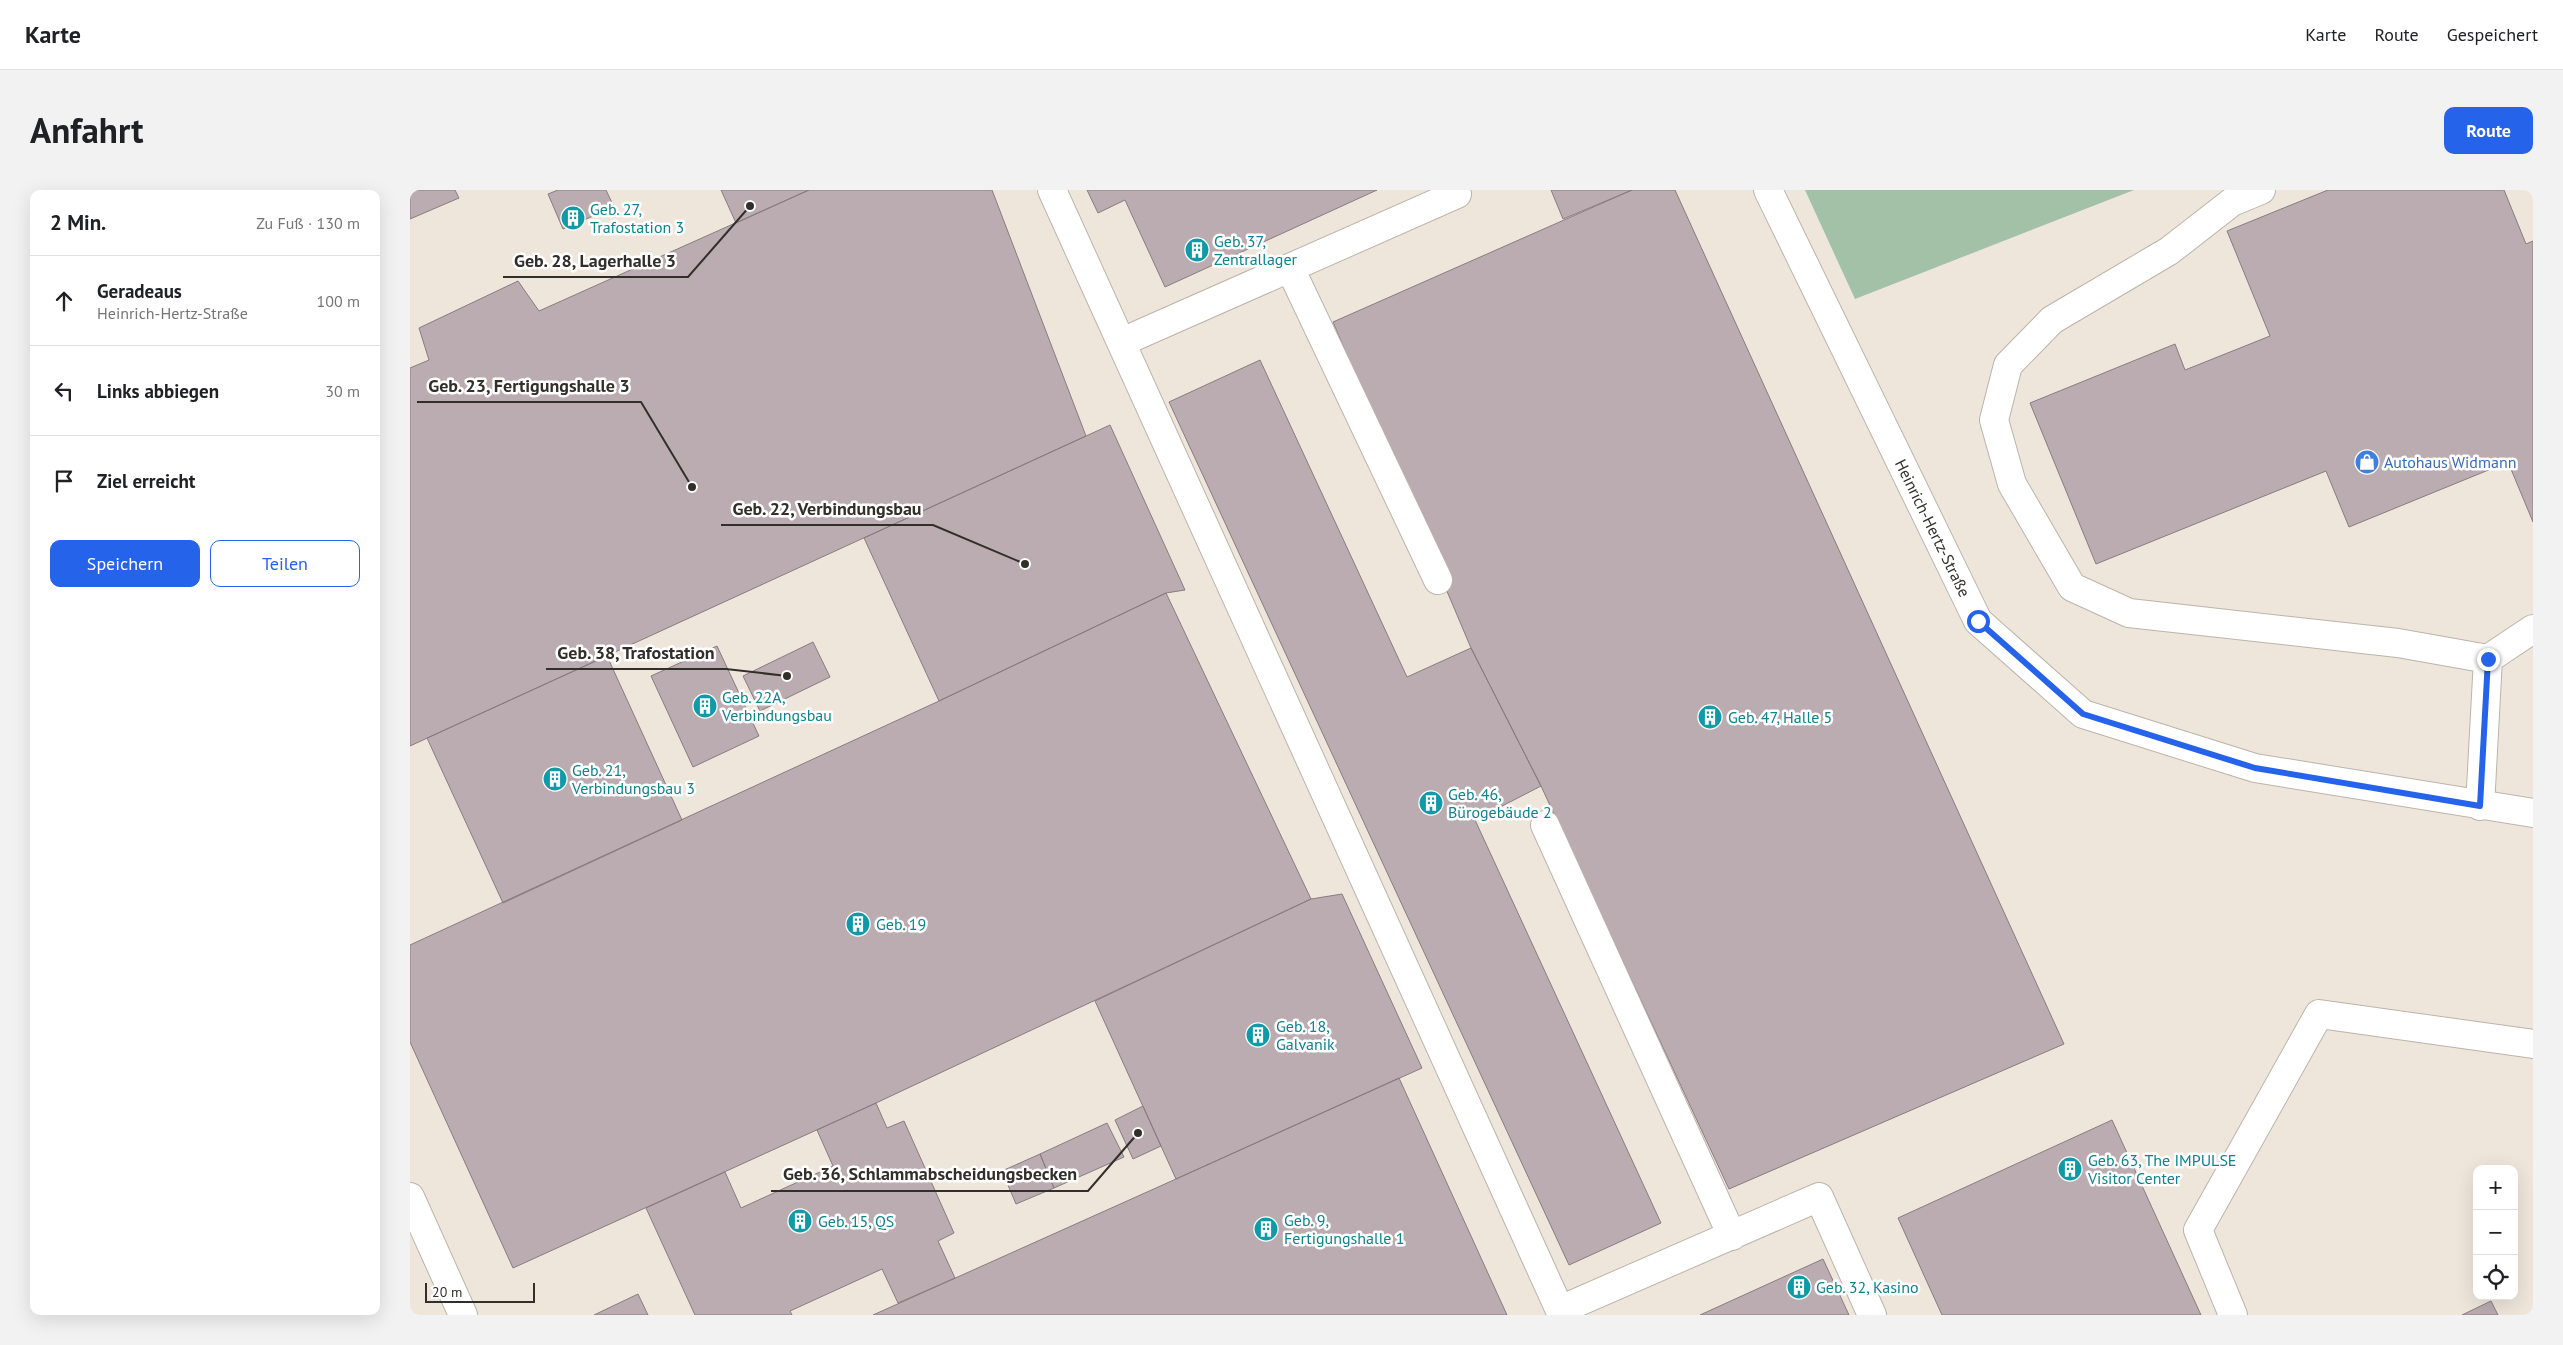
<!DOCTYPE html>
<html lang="de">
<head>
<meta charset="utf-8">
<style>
  :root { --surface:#fff; --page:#f2f2f2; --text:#202124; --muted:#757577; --line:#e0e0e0; --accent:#2563eb }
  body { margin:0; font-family:"PT Sans",sans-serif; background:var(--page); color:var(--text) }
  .controls { position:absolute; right:15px; bottom:15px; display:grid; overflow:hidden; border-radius:10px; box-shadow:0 5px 20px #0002 }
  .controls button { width:45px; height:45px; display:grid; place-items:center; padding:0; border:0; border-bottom:1px solid var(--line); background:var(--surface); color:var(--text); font:25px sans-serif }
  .scale { position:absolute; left:15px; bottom:12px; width:110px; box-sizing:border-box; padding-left:5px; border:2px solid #322f2b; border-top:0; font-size:14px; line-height:18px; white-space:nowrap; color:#322f2b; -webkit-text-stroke:4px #fff; paint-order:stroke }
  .stop { position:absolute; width:15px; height:15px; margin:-11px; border:4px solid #2563eb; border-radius:50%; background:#fff }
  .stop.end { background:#2563eb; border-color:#fff; box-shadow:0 1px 5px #0008 }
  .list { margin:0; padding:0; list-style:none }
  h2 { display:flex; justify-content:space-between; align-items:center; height:65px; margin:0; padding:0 20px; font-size:21px }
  h2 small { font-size:16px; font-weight:400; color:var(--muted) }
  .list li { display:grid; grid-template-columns:32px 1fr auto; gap:15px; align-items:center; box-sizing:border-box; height:90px; padding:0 20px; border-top:1px solid var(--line) }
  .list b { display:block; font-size:19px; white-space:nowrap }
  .list p { margin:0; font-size:16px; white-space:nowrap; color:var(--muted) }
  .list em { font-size:16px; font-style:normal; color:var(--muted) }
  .actions { display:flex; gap:10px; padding:15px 20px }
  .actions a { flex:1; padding:11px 0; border:1px solid var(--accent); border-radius:10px; text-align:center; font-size:18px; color:var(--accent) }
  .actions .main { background:var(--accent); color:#fff }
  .icon { flex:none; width:28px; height:28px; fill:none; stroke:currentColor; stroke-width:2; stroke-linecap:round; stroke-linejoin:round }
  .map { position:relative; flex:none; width:2123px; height:1125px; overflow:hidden; border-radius:10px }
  header { display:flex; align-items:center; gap:30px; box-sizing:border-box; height:70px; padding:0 25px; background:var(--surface); border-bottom:1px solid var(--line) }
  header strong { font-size:24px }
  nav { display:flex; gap:28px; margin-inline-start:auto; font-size:18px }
  .intro { display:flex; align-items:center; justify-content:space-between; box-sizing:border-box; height:120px; padding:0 30px }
  h1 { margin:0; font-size:35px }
  .button { padding:12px 22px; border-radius:10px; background:var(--accent); color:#fff; font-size:18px; font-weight:700 }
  main { display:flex; gap:30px; padding:0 30px }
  aside { flex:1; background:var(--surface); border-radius:10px; box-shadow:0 5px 20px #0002 }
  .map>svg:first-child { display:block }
  .green { fill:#a2c1a7 }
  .building { fill:#baacb1; stroke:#897c81 }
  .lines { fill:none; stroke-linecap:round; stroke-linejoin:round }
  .minor-casing { stroke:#bcb4aa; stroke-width:30 }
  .minor { stroke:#fff; stroke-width:28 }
  .route { stroke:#2563eb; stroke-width:6 }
  .labels { text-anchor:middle; stroke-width:5; stroke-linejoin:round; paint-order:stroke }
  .culture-label { font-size:16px; fill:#0d838f; stroke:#fff; text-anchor:start }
  .shop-label { font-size:16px; fill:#366cbe; stroke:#fff; text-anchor:start }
  .street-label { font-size:16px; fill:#322f2b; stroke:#fff }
  .leader { fill:none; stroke:#322f2b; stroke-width:2 }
  .callout-dot { fill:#322f2b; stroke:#fff; stroke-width:2 }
  .callout-label { font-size:18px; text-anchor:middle; font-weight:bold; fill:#322f2b; stroke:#fff; stroke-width:5; stroke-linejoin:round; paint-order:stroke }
</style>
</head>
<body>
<header>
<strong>Karte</strong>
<nav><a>Karte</a><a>Route</a><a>Gespeichert</a></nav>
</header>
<div class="intro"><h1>Anfahrt</h1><a class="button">Route</a></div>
<main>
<aside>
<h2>2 Min.<small>Zu Fuß · 130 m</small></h2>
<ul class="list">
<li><svg class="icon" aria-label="ahead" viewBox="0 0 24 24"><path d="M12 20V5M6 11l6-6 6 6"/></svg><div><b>Geradeaus</b><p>Heinrich-Hertz-Straße</p></div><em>100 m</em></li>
<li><svg class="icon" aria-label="left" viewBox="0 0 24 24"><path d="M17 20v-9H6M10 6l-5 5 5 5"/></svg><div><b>Links abbiegen</b></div><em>30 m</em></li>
<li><svg class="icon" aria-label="arrive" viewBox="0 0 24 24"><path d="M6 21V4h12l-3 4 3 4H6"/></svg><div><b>Ziel erreicht</b></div></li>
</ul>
<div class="actions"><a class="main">Speichern</a><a>Teilen</a></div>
</aside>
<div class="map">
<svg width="2123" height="1125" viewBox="0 0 2123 1125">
  <rect width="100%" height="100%" fill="#eee6db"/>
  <path class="green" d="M 1395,0 L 1724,0 L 1445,109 Z"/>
  <path class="building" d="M 0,0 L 45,0 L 49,8 L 0,29 Z
    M 148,0 L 196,0 L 204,17 L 153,39 L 138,4 Z
    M 311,0 L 399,0 L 326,33 Z
    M 399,0 L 582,0 L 676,246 L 0,556 L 0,178 L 19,170 L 9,138 L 108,91 L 129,121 Z
    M 677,0 L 967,0 L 755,97 L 715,10 L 688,23 Z
    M 1141,0 L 1222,0 L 1153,29 Z
    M 1222,0 L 1265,0 L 1654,854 L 1319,999 L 1131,596 L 1061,458 L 923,132 Z
    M 1918,0 L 2094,0 L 2116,54 L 2123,51 L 2123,332 L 2098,272 L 1939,337 L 1916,281 L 1686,374 L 1620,213 L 1765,154 L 1775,180 L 1860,146 L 1817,41 Z
    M 850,170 L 997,487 L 1061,458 L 1131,596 L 1065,630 L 1251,1033 L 1159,1075 L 759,212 Z
    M 700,235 L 775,400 L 756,403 L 529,511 L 454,348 Z
    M 756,403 L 901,709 L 466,913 L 103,1078 L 0,852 L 0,755 L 529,511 Z
    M 403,452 L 420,487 L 350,521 L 333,486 Z
    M 307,456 L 349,546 L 283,577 L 241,486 Z
    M 197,466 L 272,630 L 93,713 L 17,548 Z
    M 932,704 L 1012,878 L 766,989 L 685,811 L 901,709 Z
    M 989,888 L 1097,1125 L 463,1125 L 766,989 Z
    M 466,913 L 477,938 L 494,931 L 544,1043 L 528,1051 L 545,1088 L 488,1113 L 472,1079 L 380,1121 L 382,1125 L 285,1125 L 236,1018 L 315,982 L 331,1018 L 423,976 L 407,940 Z
    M 733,916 L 751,956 L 723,969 L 705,930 Z
    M 1702,930 L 1791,1125 L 1532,1125 L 1488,1028 Z
    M 697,933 L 714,967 L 644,998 L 630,964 Z
    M 630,964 L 644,998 L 606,1014 L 592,981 Z
    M 1413,1069 L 1439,1125 L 1290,1125 Z
    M 228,1104 L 238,1125 L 184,1125 Z
    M 2081,1111 L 2088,1125 L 2052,1125 Z"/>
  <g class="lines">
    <defs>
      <path id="minor" d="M 642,0 L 1152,1125
        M 1358,0 L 1568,431 L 1673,524 L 1845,578 L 2123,623
        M 1851,0 L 1822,12 L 1759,61 L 1642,130 L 1598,175 L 1584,230 L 1602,294 L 1662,397 L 1719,423 L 1988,453 L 2078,469 L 2123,439
        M 880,78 L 1028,390
        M 712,152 L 1047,4
        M 2070,616 L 2078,469
        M 1135,635 L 1322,1046
        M 0,1007 L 53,1125
        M 1150,1120 L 1409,1007 L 1462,1125
        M 1823,1125 L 1788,1040 L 1909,824 L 2123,854"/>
    </defs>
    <use href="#minor" class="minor-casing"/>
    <use href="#minor" class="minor"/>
  </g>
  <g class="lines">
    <path class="route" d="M 1568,431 L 1673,524 L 1845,578 L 2070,616 L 2078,469"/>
  </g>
  <defs>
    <symbol id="building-disc" viewBox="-11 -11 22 22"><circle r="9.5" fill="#0f9aa8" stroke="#fff"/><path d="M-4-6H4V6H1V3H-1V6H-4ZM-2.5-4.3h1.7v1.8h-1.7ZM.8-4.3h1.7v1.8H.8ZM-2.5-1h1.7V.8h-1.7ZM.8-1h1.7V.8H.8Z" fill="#fff"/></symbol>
    <symbol id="shop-disc" viewBox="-11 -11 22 22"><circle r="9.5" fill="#3f7fe0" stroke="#fff"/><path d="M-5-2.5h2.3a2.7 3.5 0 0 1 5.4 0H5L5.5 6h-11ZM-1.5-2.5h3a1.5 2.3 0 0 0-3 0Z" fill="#fff"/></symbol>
  </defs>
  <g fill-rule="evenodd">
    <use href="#building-disc" x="149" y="14" width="28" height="28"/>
    <use href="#building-disc" x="773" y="46" width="28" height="28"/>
    <use href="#shop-disc" x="1943" y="258" width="28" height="28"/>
    <use href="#building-disc" x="281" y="502" width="28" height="28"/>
    <use href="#building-disc" x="1286" y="513" width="28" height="28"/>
    <use href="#building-disc" x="131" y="575" width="28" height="28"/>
    <use href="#building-disc" x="1007" y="599" width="28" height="28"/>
    <use href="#building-disc" x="434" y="720" width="28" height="28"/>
    <use href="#building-disc" x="834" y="831" width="28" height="28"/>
    <use href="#building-disc" x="1646" y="965" width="28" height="28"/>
    <use href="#building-disc" x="376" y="1017" width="28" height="28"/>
    <use href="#building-disc" x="842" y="1025" width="28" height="28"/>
    <use href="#building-disc" x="1375" y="1083" width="28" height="28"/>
  </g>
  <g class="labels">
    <g class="culture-label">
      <text x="180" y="25">Geb. 27,<tspan x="180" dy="18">Trafostation 3</tspan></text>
      <text x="804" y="57">Geb. 37,<tspan x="804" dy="18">Zentrallager</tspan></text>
      <text x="312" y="513">Geb. 22A,<tspan x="312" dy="18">Verbindungsbau</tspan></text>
      <text x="1318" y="533">Geb. 47, Halle 5</text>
      <text x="162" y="586">Geb. 21,<tspan x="162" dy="18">Verbindungsbau 3</tspan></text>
      <text x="1038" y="610">Geb. 46,<tspan x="1038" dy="18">Bürogebäude 2</tspan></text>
      <text x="466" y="740">Geb. 19</text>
      <text x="866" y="842">Geb. 18,<tspan x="866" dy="18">Galvanik</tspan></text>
      <text x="1678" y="976">Geb. 63, The IMPULSE<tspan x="1678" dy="18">Visitor Center</tspan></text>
      <text x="874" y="1036">Geb. 9,<tspan x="874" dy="18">Fertigungshalle 1</tspan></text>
      <text x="408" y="1037">Geb. 15, QS</text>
      <text x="1406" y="1103">Geb. 32, Kasino</text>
    </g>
    <g class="shop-label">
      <text x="1974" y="278">Autohaus Widmann</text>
    </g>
    <g class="street-label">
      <text transform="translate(1523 338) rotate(64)" y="6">Heinrich-Hertz-Straße</text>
    </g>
  </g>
  <path class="leader" d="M340 16L278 87H93M282 297L231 212H7M615 374L523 335H311M377 486L316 479H136M728 943L678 1001H361"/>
  <g class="callout-dot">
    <circle cx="340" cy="16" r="5"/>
    <circle cx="282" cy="297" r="5"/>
    <circle cx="615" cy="374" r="5"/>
    <circle cx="377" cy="486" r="5"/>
    <circle cx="728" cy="943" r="5"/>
  </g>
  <g class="callout-label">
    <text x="185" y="77">Geb. 28, Lagerhalle 3</text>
    <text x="119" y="202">Geb. 23, Fertigungshalle 3</text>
    <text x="417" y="325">Geb. 22, Verbindungsbau</text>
    <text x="226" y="469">Geb. 38, Trafostation</text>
    <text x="520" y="990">Geb. 36, Schlammabscheidungsbecken</text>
  </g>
</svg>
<div class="controls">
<button>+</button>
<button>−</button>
<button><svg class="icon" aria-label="locate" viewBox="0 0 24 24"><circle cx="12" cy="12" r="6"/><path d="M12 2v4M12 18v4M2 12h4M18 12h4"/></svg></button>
</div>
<div class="scale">20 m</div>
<div class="stop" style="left:1568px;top:431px"></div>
<div class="stop end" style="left:2078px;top:469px"></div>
</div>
</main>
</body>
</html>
